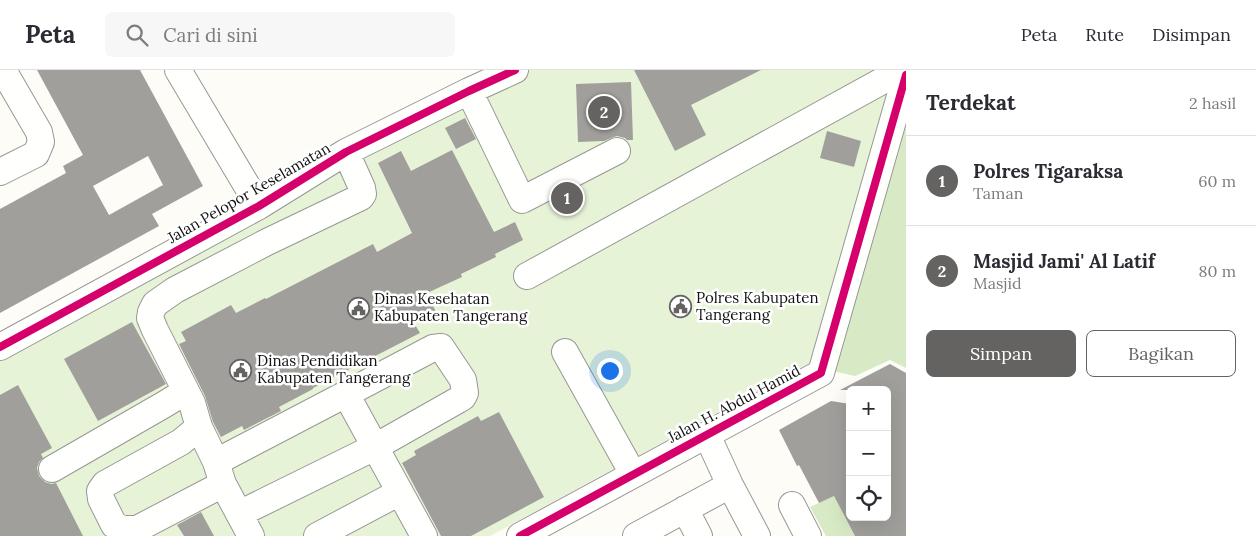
<!DOCTYPE html>
<html lang="id">
<head>
<meta charset="utf-8">
<style>
  :root { --surface:#fff; --page:#f7f7f7; --text:#2b2b33; --muted:#7c7c81; --line:#e1e1e2; --accent:#646362 }
  body { margin:0; font-family:Lora,serif; background:var(--page); color:var(--text) }
  .controls { position:absolute; right:15px; bottom:15px; display:grid; overflow:hidden; border-radius:8px; box-shadow:0 5px 20px #0002 }
  .controls button { width:45px; height:45px; display:grid; place-items:center; padding:0; border:0; border-bottom:1px solid var(--line); background:var(--surface); color:var(--text); font:25px sans-serif }
  .you { position:absolute; left:609px; top:300px; width:18px; height:18px; margin:-12px; border:4px solid #fff; border-radius:50%; background:#1a73e8; box-shadow:0 0 0 8px #1a73e833 }
  .badge { display:grid; place-items:center; width:32px; height:32px; border-radius:50%; background:var(--accent); color:#fff; font-size:16px; font-weight:700 }
  .pin { position:absolute; translate:-50% -50%; border:2px solid #fff; box-shadow:0 1px 5px #0006 }
  .list { margin:0; padding:0; list-style:none }
  h2 { display:flex; justify-content:space-between; align-items:center; height:65px; margin:0; padding:0 20px; font-size:21px }
  h2 small { font-size:16px; font-weight:400; color:var(--muted) }
  .list li { display:grid; grid-template-columns:32px 1fr auto; gap:15px; align-items:center; box-sizing:border-box; height:90px; padding:0 20px; border-top:1px solid var(--line) }
  .list b { display:block; font-size:19px; white-space:nowrap }
  .list p { margin:0; font-size:16px; white-space:nowrap; color:var(--muted) }
  .list em { font-size:16px; font-style:normal; color:var(--muted) }
  .actions { display:flex; gap:10px; padding:15px 20px }
  .actions a { flex:1; padding:11px 0; border:1px solid var(--accent); border-radius:8px; text-align:center; font-size:18px; color:var(--accent) }
  .actions .main { background:var(--accent); color:#fff }
  .icon { flex:none; width:28px; height:28px; fill:none; stroke:currentColor; stroke-width:2; stroke-linecap:round; stroke-linejoin:round }
  .map { position:relative; flex:none; width:906px; height:466px; overflow:hidden }
  header { display:flex; align-items:center; gap:30px; box-sizing:border-box; height:70px; padding:0 25px; background:var(--surface); border-bottom:1px solid var(--line) }
  header strong { font-size:24px }
  nav { display:flex; gap:28px; margin-inline-start:auto; font-size:18px }
  .search { width:350px; height:45px; background:var(--page); display:flex; align-items:center; gap:12px; box-sizing:border-box; padding:0 18px; border-radius:8px; color:var(--muted); font-size:19px }
  main { display:flex }
  aside { flex:1; background:var(--surface) }
  .map>svg:first-child { display:block }
  .green { fill:#e7f3d7 }
  .forest { fill:#d8eac5 }
  .building { fill:#a19f9c; fill-rule:evenodd }
  .lines { fill:none; stroke-linecap:round; stroke-linejoin:round }
  .minor-casing { stroke:#979795; stroke-width:28 }
  .minor { stroke:#fffffe; stroke-width:26 }
  .cycleway-casing { stroke:#fff; stroke-width:11 }
  .cycleway { stroke:#d6006c; stroke-width:8 }
  .labels { text-anchor:middle; stroke-width:5; stroke-linejoin:round; paint-order:stroke }
  .street-label { font-size:15px; fill:#111; stroke:#fff }
  .poi-label { font-size:15px; fill:#111; stroke:#fff; text-anchor:start }
</style>
</head>
<body>
<header>
<strong>Peta</strong>
<div class="search"><svg class="icon" aria-label="search" viewBox="0 0 24 24"><circle cx="10" cy="10" r="6"/><path d="M15 15l6 6"/></svg>Cari di sini</div>
<nav><a>Peta</a><a>Rute</a><a>Disimpan</a></nav>
</header>
<main>
<div class="map">
<svg width="906" height="466" viewBox="0 0 906 466">
  <rect width="100%" height="100%" fill="#fdfcf7"/>
  <path class="green" d="M 506,0 L 905,0 L 815,290 L 490,466 L 0,466 L 0,274 Z"/>
  <path class="forest" d="M 906,13 L 906,298 L 890,290 L 855,306 L 824,299 Z
    M 834,426 L 855,466 L 826,466 L 810,437 Z"/>
  <path class="building" d="M 37,0 L 140,0 L 203,116 L 152,144 L 159,156 L 0,243 L 0,139 L 66,103 L 63,96 L 83,85 ZM 148,86 L 163,115 L 109,145 L 93,116 Z
    M 634,0 L 761,0 L 691,35 L 706,65 L 675,81 Z
    M 631,12 L 633,70 L 627,70 L 625,68 L 617,66 L 611,68 L 604,71 L 578,72 L 576,14 Z
    M 465,48 L 476,69 L 456,79 L 445,58 Z
    M 827,61 L 861,71 L 854,97 L 820,88 Z
    M 452,80 L 494,162 L 515,152 L 523,170 L 495,184 L 496,187 L 461,204 L 462,207 L 427,223 L 436,242 L 414,253 L 420,263 L 313,318 L 313,319 L 279,337 L 281,341 L 244,360 L 242,356 L 221,367 L 213,352 L 205,326 L 179,274 L 186,271 L 181,262 L 231,235 L 236,243 L 265,228 L 266,229 L 373,174 L 377,182 L 412,163 L 378,93 L 401,81 L 411,101 Z
    M 132,252 L 166,314 L 98,351 L 64,289 Z
    M 890,294 L 906,303 L 906,466 L 855,466 L 834,426 L 819,433 L 799,395 L 797,396 L 779,360 L 831,331 L 850,334 L 850,447 L 887,447 L 887,320 L 840,320 Z
    M 18,315 L 52,378 L 41,384 L 43,388 L 39,392 L 37,398 L 39,406 L 45,412 L 51,414 L 56,413 L 83,466 L 0,466 L 0,325 Z
    M 499,342 L 544,427 L 471,466 L 441,466 L 402,393 L 416,385 L 414,381 L 478,346 L 481,351 Z
    M 201,442 L 214,466 L 184,466 L 177,455 Z"/>
  <g class="lines">
    <defs>
      <path id="minor" d="M 178,0 L 259,136
        M 469,21 L 522,130 L 617,81
        M 0,102 L 36,84 L 41,72 L 39,62 L 3,0
        M 527,206 L 902,0
        M 0,277 L 259,136 L 346,82 L 469,21 L 515,0
        M 565,282 L 633,404
        M 199,357 L 192,333 L 155,260 L 150,248 L 151,242 L 155,234 L 175,220 L 267,172 L 361,127 L 363,124 L 362,118 L 346,82
        M 707,365 L 730,415 L 757,466
        M 216,392 L 346,324 L 424,466
        M 52,399 L 165,334 L 186,321
        M 223,414 L 137,459 L 123,459 L 114,455 L 101,429 L 100,421 L 105,414 L 181,372 L 199,357 L 216,392 L 223,414 L 251,466
        M 792,435 L 808,466
        M 685,439 L 699,466
        M 239,444 L 375,377 L 458,330 L 463,327 L 465,323 L 463,310 L 441,277 L 433,278 L 346,324
        M 317,466 L 400,422
        M 520,466 L 821,303 L 906,5
        M 636,466 L 730,415"/>
    </defs>
    <use href="#minor" class="minor-casing"/>
    <use href="#minor" class="minor"/>
    <defs>
      <path id="cycleway" d="M 0,277 L 259,136 L 346,82 L 469,21 L 515,0
        M 520,466 L 821,303 L 906,5"/>
    </defs>
    <use href="#cycleway" class="cycleway-casing"/>
    <use href="#cycleway" class="cycleway"/>
  </g>
  <defs>
    <symbol id="civic-ring" viewBox="-11 -11 22 22"><circle r="9.5" fill="#fff" stroke="#646362" stroke-width="1.5"/><path d="M-.6-6.5H3V-4.5H.6V-3L4-1V1h2V6H-6V1h2V-1L-.6-3ZM-1.2 2.5V6h2.4V2.5Z" fill="#646362"/></symbol>
  </defs>
  <g fill-rule="evenodd">
    <use href="#civic-ring" x="668" y="224" width="25" height="25"/>
    <use href="#civic-ring" x="346" y="226" width="25" height="25"/>
    <use href="#civic-ring" x="228" y="288" width="25" height="25"/>
  </g>
  <g class="labels">
    <g class="street-label">
      <text transform="translate(249 123) rotate(-30)" y="5">Jalan Pelopor Keselamatan</text>
      <text transform="translate(734 334) rotate(-28)" y="5">Jalan H. Abdul Hamid</text>
    </g>
    <g class="poi-label">
      <text x="696" y="233">Polres Kabupaten<tspan x="696" dy="17">Tangerang</tspan></text>
      <text x="374" y="234">Dinas Kesehatan<tspan x="374" dy="17">Kabupaten Tangerang</tspan></text>
      <text x="257" y="296">Dinas Pendidikan<tspan x="257" dy="17">Kabupaten Tangerang</tspan></text>
    </g>
  </g>
</svg>
<div class="controls">
<button>+</button>
<button>−</button>
<button><svg class="icon" aria-label="locate" viewBox="0 0 24 24"><circle cx="12" cy="12" r="6"/><path d="M12 2v4M12 18v4M2 12h4M18 12h4"/></svg></button>
</div>
<div class="you"></div>
<div class="pin badge" style="left:567px;top:128px">1</div>
<div class="pin badge" style="left:604px;top:42px">2</div>
</div>
<aside>
<h2>Terdekat<small>2 hasil</small></h2>
<ul class="list">
<li><span class="badge">1</span><div><b>Polres Tigaraksa</b><p>Taman</p></div><em>60 m</em></li>
<li><span class="badge">2</span><div><b>Masjid Jami' Al Latif</b><p>Masjid</p></div><em>80 m</em></li>
</ul>
<div class="actions"><a class="main">Simpan</a><a>Bagikan</a></div>
</aside>
</main>
</body>
</html>
